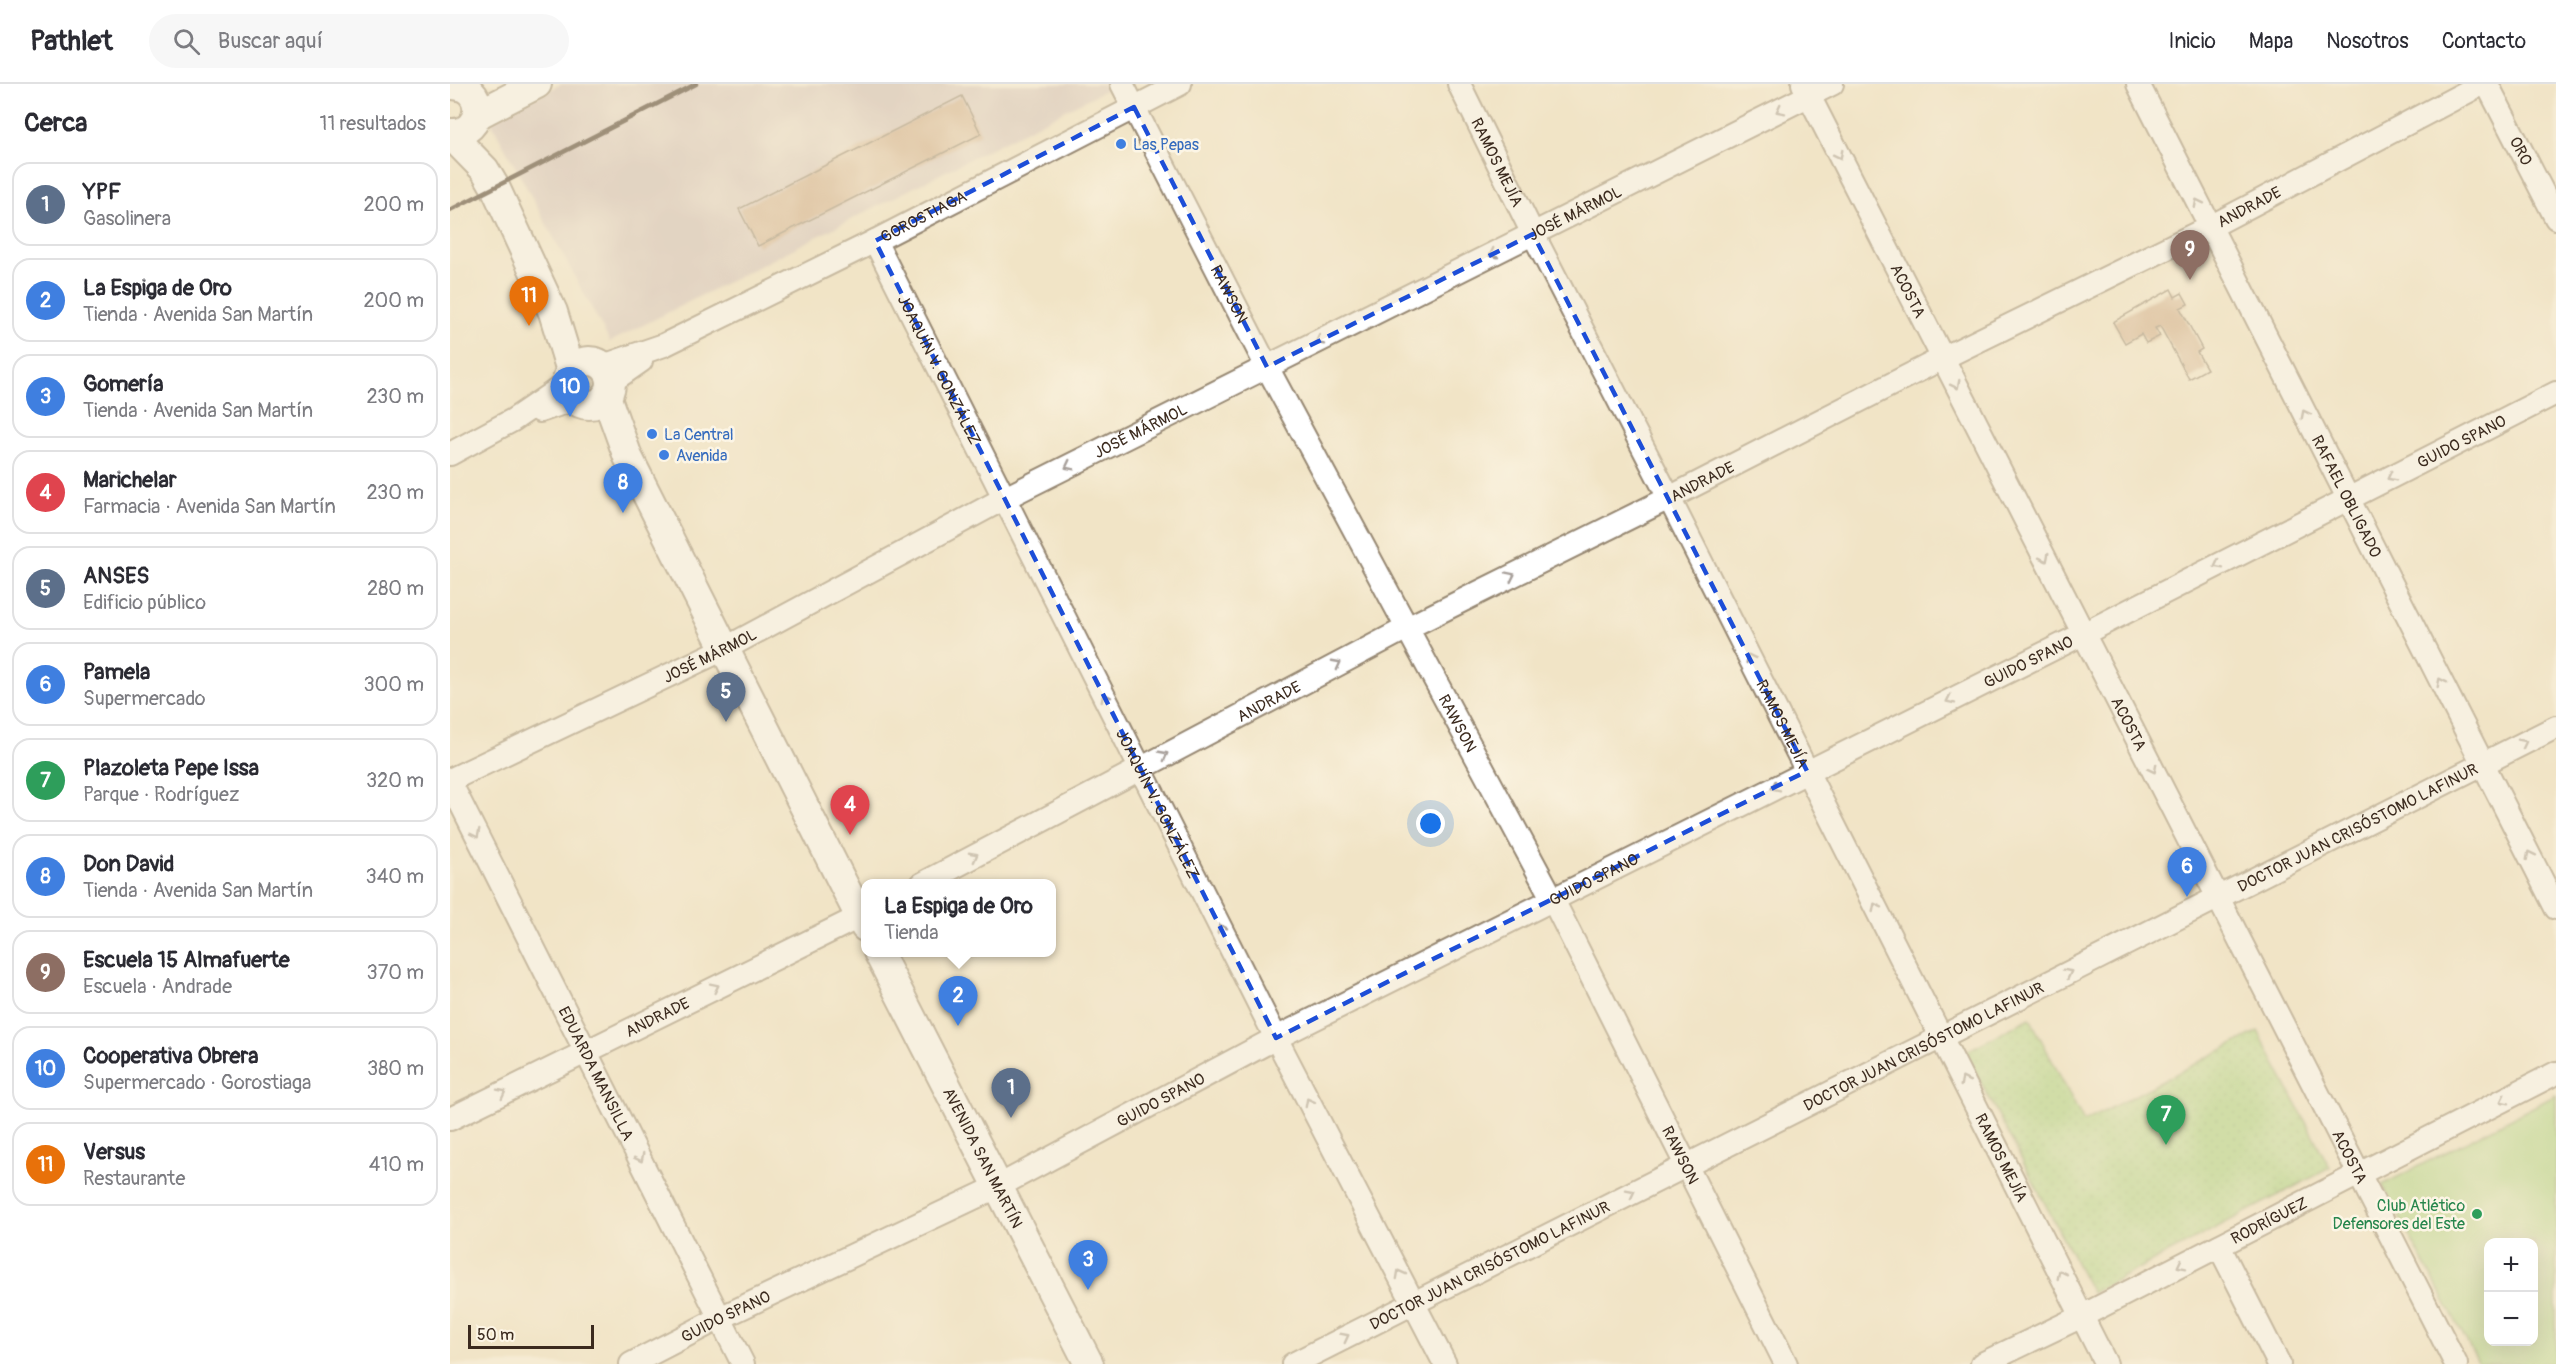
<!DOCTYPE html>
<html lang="es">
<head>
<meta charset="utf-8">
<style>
  :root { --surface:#fff; --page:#f7f7f7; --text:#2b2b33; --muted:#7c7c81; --line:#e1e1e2; --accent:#b5179e }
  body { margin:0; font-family:Pangolin,sans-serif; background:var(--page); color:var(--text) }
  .controls { position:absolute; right:18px; bottom:18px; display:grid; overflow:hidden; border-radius:12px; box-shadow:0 6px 24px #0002 }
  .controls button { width:54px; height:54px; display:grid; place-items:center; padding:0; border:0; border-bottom:2px solid var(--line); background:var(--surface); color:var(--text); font:30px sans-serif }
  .scale { position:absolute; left:18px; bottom:15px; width:126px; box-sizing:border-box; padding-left:6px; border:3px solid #3b2a1e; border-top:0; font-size:16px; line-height:21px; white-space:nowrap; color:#3b2a1e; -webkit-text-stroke:4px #fcf5e5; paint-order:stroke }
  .you { position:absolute; left:981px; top:740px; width:21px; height:21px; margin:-15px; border:4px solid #fff; border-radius:50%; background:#1a73e8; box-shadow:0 0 0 9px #1a73e833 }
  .badge { display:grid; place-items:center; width:39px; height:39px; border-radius:50%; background:var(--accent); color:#fff; font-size:20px; font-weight:700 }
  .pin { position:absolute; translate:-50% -50px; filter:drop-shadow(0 2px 3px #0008) }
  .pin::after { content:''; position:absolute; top:32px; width:21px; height:18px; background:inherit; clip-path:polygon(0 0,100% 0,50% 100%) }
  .popup { position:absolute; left:411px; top:795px; width:195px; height:78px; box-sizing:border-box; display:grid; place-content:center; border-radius:12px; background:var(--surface); filter:drop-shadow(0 2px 4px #0005); font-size:20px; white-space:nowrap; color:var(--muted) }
  .popup b { font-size:22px; color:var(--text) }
  .popup::after { content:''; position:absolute; left:50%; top:100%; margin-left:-12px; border:12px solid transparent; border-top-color:var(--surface) }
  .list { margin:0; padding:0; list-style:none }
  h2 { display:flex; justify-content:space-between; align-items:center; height:78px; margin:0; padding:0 24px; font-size:26px }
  h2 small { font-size:20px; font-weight:400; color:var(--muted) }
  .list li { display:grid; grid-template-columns:39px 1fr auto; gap:18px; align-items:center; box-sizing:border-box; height:84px; margin:0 12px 12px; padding:0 12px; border:2px solid var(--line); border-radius:18px }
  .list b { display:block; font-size:22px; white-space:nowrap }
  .list p { margin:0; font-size:20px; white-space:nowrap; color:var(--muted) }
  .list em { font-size:20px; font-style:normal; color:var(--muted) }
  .icon { flex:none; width:33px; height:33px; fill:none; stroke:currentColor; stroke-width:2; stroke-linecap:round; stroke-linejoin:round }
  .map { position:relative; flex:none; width:2106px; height:1280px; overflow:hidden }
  header { display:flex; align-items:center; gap:36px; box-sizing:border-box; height:84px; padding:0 30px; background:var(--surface); border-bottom:2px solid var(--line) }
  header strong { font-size:28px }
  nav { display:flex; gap:33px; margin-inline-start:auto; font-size:21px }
  .search { width:420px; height:54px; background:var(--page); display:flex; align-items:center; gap:15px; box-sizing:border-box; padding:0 21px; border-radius:33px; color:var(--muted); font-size:22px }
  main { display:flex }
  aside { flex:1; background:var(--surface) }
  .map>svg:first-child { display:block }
  .industrial { fill:#d1c0bc }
  .green { fill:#abd682; stroke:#738050; stroke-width:1.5; fill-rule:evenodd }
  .park { fill:url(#park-dots); stroke:#738050; stroke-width:1.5 }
  .building { fill:#c79c76 }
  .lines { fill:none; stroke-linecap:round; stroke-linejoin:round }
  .minor-casing { stroke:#968772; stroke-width:26 }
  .major-casing { stroke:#968772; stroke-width:32 }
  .minor { stroke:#fff; stroke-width:22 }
  .major { stroke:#fff; stroke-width:28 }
  .rail { stroke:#3b2a1e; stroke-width:4.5 }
  .oneway { stroke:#a79f9a }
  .marked { fill:none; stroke:#1d4ed8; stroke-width:4.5; stroke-dasharray:12 8; stroke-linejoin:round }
  .shop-dot { fill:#3f7fe0; stroke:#fcf5e5; stroke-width:2 }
  .leisure-dot { fill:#2e9e5b; stroke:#fcf5e5; stroke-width:2 }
  .labels { text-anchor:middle; stroke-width:5; stroke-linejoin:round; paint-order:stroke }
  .shop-label { font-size:16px; fill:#366cbe; stroke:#fcf5e5; text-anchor:start }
  .street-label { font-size:16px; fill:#3b2a1e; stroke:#fcf5e5 }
  .leisure-label { font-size:16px; fill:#27864d; stroke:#fcf5e5; text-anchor:end }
</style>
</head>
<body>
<header>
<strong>Pathlet</strong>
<div class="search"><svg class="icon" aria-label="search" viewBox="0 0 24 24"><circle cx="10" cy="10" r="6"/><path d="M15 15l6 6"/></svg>Buscar aquí</div>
<nav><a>Inicio</a><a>Mapa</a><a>Nosotros</a><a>Contacto</a></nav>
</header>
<main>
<aside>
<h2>Cerca<small>11 resultados</small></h2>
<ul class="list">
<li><span class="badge" style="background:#5c6f8a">1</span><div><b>YPF</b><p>Gasolinera</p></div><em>200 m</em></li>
<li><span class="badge" style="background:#3f7fe0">2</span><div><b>La Espiga de Oro</b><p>Tienda · Avenida San Martín</p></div><em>200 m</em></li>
<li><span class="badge" style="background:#3f7fe0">3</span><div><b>Gomería</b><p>Tienda · Avenida San Martín</p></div><em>230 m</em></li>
<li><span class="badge" style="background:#e0444e">4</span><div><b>Marichelar</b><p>Farmacia · Avenida San Martín</p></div><em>230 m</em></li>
<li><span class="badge" style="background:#5c6f8a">5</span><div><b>ANSES</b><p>Edificio público</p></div><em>280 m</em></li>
<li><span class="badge" style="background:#3f7fe0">6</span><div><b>Pamela</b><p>Supermercado</p></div><em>300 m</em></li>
<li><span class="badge" style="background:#2e9e5b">7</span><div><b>Plazoleta Pepe Issa</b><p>Parque · Rodríguez</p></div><em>320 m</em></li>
<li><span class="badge" style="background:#3f7fe0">8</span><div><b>Don David</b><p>Tienda · Avenida San Martín</p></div><em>340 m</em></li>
<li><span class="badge" style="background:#8d6e63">9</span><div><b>Escuela 15 Almafuerte</b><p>Escuela · Andrade</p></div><em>370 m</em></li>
<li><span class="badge" style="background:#3f7fe0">10</span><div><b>Cooperativa Obrera</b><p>Supermercado · Gorostiaga</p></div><em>380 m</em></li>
<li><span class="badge" style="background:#e8710a">11</span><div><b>Versus</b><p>Restaurante</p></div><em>410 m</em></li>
</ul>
</aside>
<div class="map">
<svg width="2106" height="1280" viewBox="0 0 2106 1280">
  <defs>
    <pattern id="park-dots" width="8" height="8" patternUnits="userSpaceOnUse" patternTransform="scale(1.5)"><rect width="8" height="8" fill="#abd682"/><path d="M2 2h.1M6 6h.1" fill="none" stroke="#94b870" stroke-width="1.8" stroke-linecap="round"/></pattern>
  </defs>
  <rect width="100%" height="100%" fill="#fcf5e5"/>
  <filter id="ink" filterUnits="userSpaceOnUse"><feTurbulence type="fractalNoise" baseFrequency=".0167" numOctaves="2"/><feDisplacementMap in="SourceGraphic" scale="12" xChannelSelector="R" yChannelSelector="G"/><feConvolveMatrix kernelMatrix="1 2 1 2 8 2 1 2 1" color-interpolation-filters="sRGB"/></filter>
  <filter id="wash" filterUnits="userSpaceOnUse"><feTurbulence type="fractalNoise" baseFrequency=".008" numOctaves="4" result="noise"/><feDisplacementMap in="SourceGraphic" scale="24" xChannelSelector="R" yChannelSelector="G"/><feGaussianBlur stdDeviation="1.35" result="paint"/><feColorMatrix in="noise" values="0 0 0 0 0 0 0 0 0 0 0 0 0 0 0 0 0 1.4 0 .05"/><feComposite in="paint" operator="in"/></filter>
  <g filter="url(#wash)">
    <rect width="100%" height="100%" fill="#f1e4c6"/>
    <path class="industrial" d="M 111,0 L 667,0 L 160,258 L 40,36 Z"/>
    <path class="green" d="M 2106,1011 L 2106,1280 L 2029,1280 L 1932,1101 ZM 2038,1158 L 2084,1158 L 2084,1258 L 2038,1258 Z"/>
    <path class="park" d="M 1580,934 L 1634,1038 L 1808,947 L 1880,1084 L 1642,1209 L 1515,968 Z"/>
    <g id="blocks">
      <path class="building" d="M 512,12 L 531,50 L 308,162 L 289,125 Z
        M 1721,205 L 1725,213 L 1732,209 L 1738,220 L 1730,224 L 1752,265 L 1747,268 L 1757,285 L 1739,295 L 1710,242 L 1705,244 L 1710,252 L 1696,259 L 1691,250 L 1675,259 L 1663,238 Z"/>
    </g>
  </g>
  <g filter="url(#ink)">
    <use href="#blocks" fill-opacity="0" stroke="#968772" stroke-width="1.5"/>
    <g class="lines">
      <defs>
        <g id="minor">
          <path id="s1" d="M 672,0 L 817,283 L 1102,814 L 1336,1280"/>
          <path id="s2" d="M 1009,0 L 1083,150 L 1219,414 L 1656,1280"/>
          <path id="s3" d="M 1353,0 L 2006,1280"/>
          <path id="s4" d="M 1688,0 L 2106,824"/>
          <path id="s5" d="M 2037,0 L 2106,134"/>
          <path id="s6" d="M 425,157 L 826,954 L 995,1280"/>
          <path id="s7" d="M 153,282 L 214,261 L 425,157 L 730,0"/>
          <path d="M 161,298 L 191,277"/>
          <path d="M 90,327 L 125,315"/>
          <path d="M 0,370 L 63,336 L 117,299"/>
          <path id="s8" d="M 0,696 L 276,564 L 555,414 L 1382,0"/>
          <path id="s9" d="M 0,698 L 293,1280"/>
          <path id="s10" d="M 472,800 L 957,544 L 1219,414 L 1493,274 L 1760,143 L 2032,0"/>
          <path id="s11" d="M 0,1035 L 415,830"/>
          <path d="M 1769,1162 L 1829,1280"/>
          <path id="s12" d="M 181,1280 L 270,1234 L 547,1103 L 826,954 L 1633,550 L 2106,309"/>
          <path id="s13" d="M 843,1280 L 2106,643"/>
          <path id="s14" d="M 1532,1280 L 1632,1232 L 2106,989"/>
        </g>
        <g id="major">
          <path d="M 0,1 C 37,0 36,51 0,49"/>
          <path d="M 27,31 L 87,0"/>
          <path d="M 0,50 L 35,86 L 45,103 L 103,228 L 121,287"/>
          <circle cx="139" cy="299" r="22"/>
          <path d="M 156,312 L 178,373 L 415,843"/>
          <path id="s15" d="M 428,868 L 639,1280"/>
        </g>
      </defs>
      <use href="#minor" class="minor-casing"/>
      <use href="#major" class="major-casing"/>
      <use href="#minor" class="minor"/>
      <use href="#major" class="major"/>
      <path class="rail" d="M 0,126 L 246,0"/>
    </g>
    <defs><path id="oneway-chevron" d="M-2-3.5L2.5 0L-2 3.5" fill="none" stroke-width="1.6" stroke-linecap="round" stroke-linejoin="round" transform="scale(1.5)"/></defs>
    <g class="oneway">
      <use href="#oneway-chevron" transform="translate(1330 26) rotate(153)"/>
      <use href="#oneway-chevron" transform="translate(1389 71) rotate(63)"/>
      <use href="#oneway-chevron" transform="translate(1748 119) rotate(-117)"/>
      <use href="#oneway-chevron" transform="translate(1043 170) rotate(153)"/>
      <use href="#oneway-chevron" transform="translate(869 257) rotate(153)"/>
      <use href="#oneway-chevron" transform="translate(1506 301) rotate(63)"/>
      <use href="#oneway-chevron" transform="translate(1855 330) rotate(-117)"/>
      <use href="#oneway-chevron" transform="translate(619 382) rotate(153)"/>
      <use href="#oneway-chevron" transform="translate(1941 393) rotate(153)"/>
      <use href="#oneway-chevron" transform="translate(1595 474) rotate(63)"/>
      <use href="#oneway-chevron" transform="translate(1768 481) rotate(153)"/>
      <use href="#oneway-chevron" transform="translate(1061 492) rotate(-26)"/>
      <use href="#oneway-chevron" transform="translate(1300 574) rotate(-117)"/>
      <use href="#oneway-chevron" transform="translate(887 580) rotate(-28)"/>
      <use href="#oneway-chevron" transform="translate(1991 598) rotate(-117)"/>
      <use href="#oneway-chevron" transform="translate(655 613) rotate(-117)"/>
      <use href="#oneway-chevron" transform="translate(1500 616) rotate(154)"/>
      <use href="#oneway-chevron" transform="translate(2073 659) rotate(-27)"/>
      <use href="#oneway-chevron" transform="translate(714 671) rotate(-28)"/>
      <use href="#oneway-chevron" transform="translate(1703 685) rotate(63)"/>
      <use href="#oneway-chevron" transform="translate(1325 703) rotate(154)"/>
      <use href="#oneway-chevron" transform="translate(26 750) rotate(63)"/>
      <use href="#oneway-chevron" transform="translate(2080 771) rotate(-117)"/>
      <use href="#oneway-chevron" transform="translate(524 772) rotate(-28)"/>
      <use href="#oneway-chevron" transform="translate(1426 823) rotate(-117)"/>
      <use href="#oneway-chevron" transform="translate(771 844) rotate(-116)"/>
      <use href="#oneway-chevron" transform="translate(1618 889) rotate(-27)"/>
      <use href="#oneway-chevron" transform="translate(265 903) rotate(-26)"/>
      <use href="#oneway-chevron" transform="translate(1514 997) rotate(-117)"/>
      <use href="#oneway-chevron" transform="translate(52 1009) rotate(-27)"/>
      <use href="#oneway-chevron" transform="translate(2054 1016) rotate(153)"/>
      <use href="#oneway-chevron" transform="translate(859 1018) rotate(-118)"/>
      <use href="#oneway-chevron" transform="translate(190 1074) rotate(63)"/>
      <use href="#oneway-chevron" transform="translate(1181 1109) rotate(-27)"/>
      <use href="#oneway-chevron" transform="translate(1731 1181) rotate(153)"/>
      <use href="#oneway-chevron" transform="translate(950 1190) rotate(-118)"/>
      <use href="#oneway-chevron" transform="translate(1611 1190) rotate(-117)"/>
      <use href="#oneway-chevron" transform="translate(895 1253) rotate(-27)"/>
    </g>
  </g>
  <path d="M0 0H2106V1280H0ZM 684,23 L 817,283 L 1083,150 L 1357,687 L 826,954 L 425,157 Z" fill="#f1e4c6" fill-opacity=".55" fill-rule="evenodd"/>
  <path class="marked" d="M 684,23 L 817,283 L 1083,150 L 1357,687 L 826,954 L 425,157 Z"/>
  <g class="shop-dot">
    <circle cx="671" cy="60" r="6"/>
    <circle cx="202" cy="350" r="6"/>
    <circle cx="214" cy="371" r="6"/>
  </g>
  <circle class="leisure-dot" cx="2027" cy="1130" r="6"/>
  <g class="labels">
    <g class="shop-label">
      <text x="683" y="66">Las Pepas</text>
      <text x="214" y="356">La Central</text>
      <text x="226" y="377">Avenida</text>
    </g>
    <g class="street-label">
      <text dy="6" stroke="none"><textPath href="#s5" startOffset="75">ORO</textPath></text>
      <text dy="6" stroke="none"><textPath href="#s2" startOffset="87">RAMOS MEJÍA</textPath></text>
      <text dy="6" stroke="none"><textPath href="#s10" startOffset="1490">ANDRADE</textPath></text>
      <text dy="6" stroke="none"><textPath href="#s8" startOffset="1260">JOSÉ MÁRMOL</textPath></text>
      <text dy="6" stroke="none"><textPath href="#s7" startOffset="354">GOROSTIAGA</textPath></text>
      <text dy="6" stroke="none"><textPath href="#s3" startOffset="232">ACOSTA</textPath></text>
      <text dy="6" stroke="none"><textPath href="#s1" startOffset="236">RAWSON</textPath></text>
      <text dy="6" stroke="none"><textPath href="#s6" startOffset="144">JOAQUÍN V. GONZÁLEZ</textPath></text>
      <text dy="6" stroke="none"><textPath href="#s8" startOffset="774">JOSÉ MÁRMOL</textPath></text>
      <text dy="6" stroke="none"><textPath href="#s12" startOffset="2050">GUIDO SPANO</textPath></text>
      <text dy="6" stroke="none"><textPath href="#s10" startOffset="878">ANDRADE</textPath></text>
      <text dy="6" stroke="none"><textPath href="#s4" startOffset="462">RAFAEL OBLIGADO</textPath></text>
      <text dy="6" stroke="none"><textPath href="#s8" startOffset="288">JOSÉ MÁRMOL</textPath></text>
      <text dy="6" stroke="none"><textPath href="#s12" startOffset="1564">GUIDO SPANO</textPath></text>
      <text dy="6" stroke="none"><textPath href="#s10" startOffset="392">ANDRADE</textPath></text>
      <text dy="6" stroke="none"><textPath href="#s1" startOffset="722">RAWSON</textPath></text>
      <text dy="6" stroke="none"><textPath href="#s2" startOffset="717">RAMOS MEJÍA</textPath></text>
      <text dy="6" stroke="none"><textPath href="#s3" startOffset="718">ACOSTA</textPath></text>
      <text dy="6" stroke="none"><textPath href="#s6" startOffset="630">JOAQUÍN V. GONZÁLEZ</textPath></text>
      <text dy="6" stroke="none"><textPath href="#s13" startOffset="1192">DOCTOR JUAN CRISÓSTOMO LAFINUR</textPath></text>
      <text dy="6" stroke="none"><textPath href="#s12" startOffset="1078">GUIDO SPANO</textPath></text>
      <text dy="6" stroke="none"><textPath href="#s11" startOffset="231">ANDRADE</textPath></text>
      <text dy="6" stroke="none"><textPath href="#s13" startOffset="706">DOCTOR JUAN CRISÓSTOMO LAFINUR</textPath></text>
      <text dy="6" stroke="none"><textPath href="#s9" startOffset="326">EDUARDA MANSILLA</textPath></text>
      <text dy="6" stroke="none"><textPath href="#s12" startOffset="592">GUIDO SPANO</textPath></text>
      <text dy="6" stroke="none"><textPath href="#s1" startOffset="1208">RAWSON</textPath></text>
      <text dy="6" stroke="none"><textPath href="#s2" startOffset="1203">RAMOS MEJÍA</textPath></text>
      <text dy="6" stroke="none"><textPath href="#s3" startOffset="1204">ACOSTA</textPath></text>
      <text dy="6" stroke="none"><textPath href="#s15" startOffset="231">AVENIDA SAN MARTÍN</textPath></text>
      <text dy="6" stroke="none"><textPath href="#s14" startOffset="321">RODRÍGUEZ</textPath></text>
      <text dy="6" stroke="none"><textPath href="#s13" startOffset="220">DOCTOR JUAN CRISÓSTOMO LAFINUR</textPath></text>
      <text dy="6" stroke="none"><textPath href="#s12" startOffset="106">GUIDO SPANO</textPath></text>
    </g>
    <g class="leisure-label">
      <text x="2015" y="1127">Club Atlético<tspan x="2015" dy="18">Defensores del Este</tspan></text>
    </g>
  </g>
</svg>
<div class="controls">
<button>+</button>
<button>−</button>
</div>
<div class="scale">50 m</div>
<div class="you"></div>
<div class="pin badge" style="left:561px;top:1034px;background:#5c6f8a">1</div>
<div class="pin badge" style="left:508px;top:942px;background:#3f7fe0">2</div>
<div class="popup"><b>La Espiga de Oro</b>Tienda</div>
<div class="pin badge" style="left:638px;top:1206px;background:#3f7fe0">3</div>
<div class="pin badge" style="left:400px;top:751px;background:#e0444e">4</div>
<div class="pin badge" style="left:276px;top:638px;background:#5c6f8a">5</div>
<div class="pin badge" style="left:1737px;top:813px;background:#3f7fe0">6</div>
<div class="pin badge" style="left:1716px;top:1061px;background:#2e9e5b">7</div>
<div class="pin badge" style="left:173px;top:429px;background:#3f7fe0">8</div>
<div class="pin badge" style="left:1740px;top:196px;background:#8d6e63">9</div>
<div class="pin badge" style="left:120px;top:333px;background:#3f7fe0">10</div>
<div class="pin badge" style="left:79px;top:242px;background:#e8710a">11</div>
</div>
</main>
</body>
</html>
